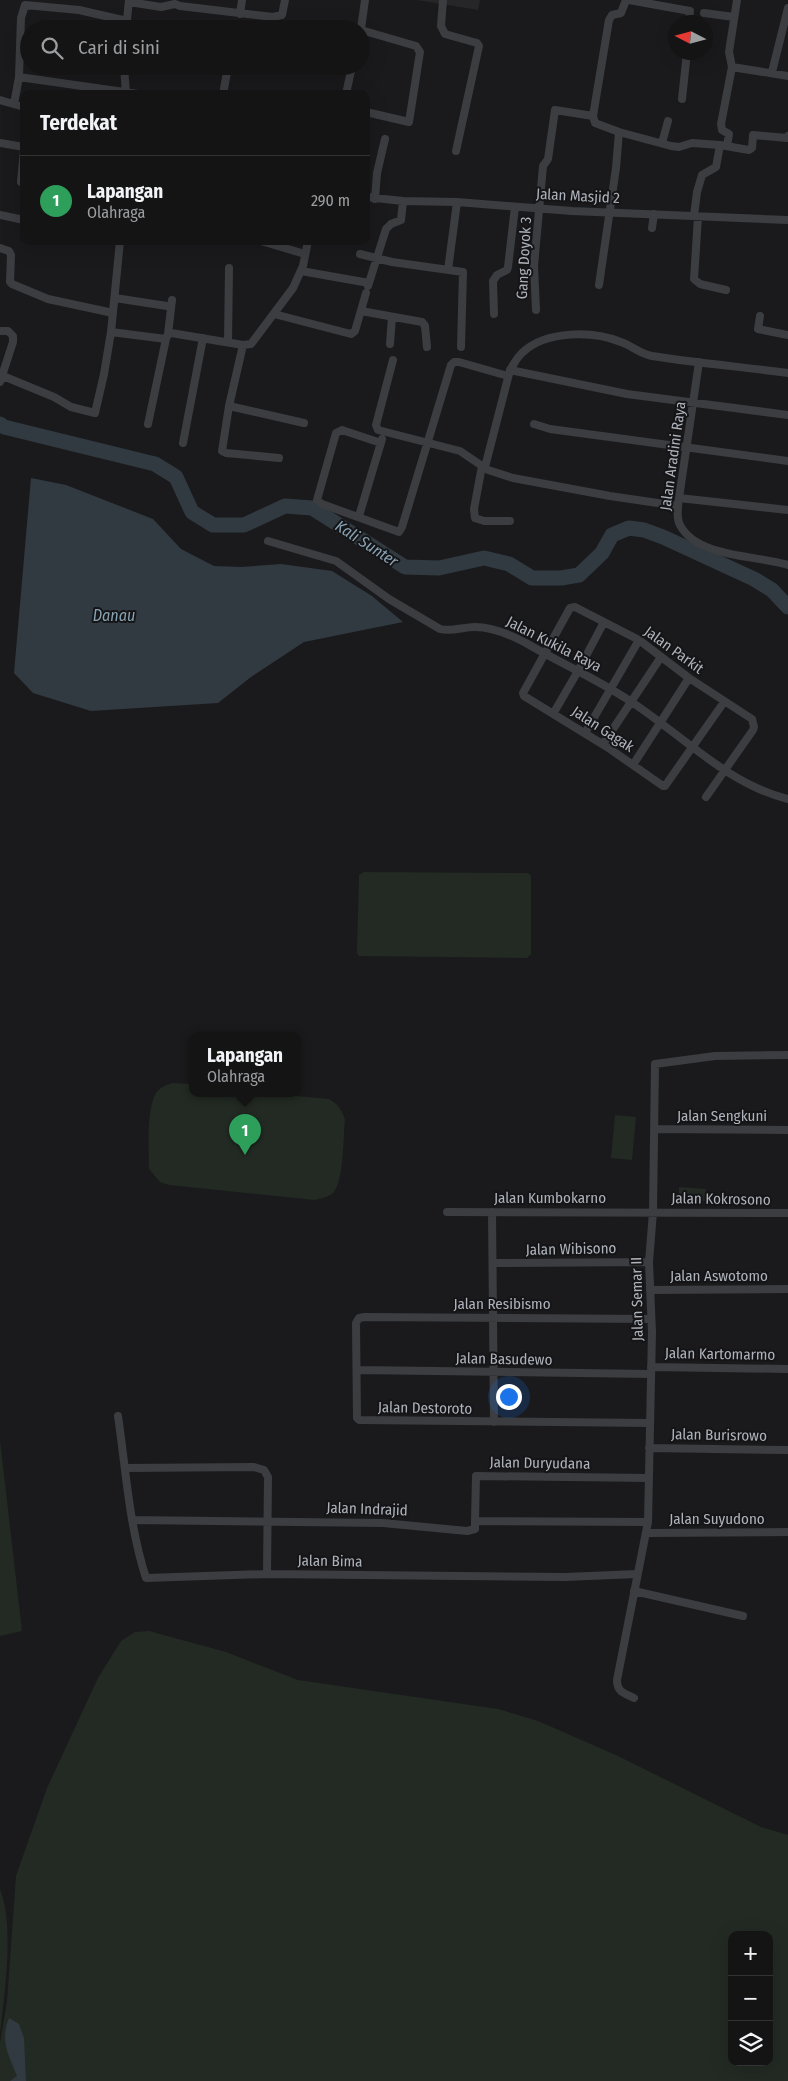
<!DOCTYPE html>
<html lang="id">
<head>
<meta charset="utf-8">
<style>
  :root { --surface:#141415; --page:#212122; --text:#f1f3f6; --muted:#9d9ea0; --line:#333334; --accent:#b45309 }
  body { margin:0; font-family:"Fira Sans Condensed",sans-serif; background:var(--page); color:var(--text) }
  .controls { position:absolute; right:15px; bottom:15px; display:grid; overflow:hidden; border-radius:10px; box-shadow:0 5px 20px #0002 }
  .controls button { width:45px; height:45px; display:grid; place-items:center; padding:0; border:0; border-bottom:1px solid var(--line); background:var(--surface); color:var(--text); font:25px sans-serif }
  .compass { position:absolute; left:668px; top:15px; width:45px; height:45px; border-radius:50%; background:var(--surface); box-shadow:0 5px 20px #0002; rotate:276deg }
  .you { position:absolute; left:508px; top:1396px; width:18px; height:18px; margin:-12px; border:4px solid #fff; border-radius:50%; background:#1a73e8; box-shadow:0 0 0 8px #1a73e833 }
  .badge { display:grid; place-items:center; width:32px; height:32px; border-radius:50%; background:var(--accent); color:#fff; font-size:16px; font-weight:700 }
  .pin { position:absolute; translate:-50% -41px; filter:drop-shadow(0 1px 2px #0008) }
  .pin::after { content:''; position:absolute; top:26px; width:18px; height:15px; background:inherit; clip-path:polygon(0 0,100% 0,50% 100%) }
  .popup { position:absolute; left:189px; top:1032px; width:112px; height:65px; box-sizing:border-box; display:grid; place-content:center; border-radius:10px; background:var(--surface); filter:drop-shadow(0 1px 4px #0005); font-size:16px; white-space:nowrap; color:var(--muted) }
  .popup b { font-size:19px; color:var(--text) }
  .popup::after { content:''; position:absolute; left:50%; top:100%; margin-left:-10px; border:10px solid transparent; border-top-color:var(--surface) }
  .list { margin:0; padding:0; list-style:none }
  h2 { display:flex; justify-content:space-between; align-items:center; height:65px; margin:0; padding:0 20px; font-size:21px }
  h2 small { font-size:16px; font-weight:400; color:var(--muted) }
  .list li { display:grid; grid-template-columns:32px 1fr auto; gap:15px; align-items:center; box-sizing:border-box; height:90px; padding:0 20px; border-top:1px solid var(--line) }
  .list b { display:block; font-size:19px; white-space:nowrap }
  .list p { margin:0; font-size:16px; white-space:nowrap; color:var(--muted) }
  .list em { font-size:16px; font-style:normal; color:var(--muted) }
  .icon { flex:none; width:28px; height:28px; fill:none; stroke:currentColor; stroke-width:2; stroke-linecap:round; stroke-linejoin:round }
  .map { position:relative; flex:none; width:788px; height:2081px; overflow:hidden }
  .search { position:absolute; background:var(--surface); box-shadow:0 5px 20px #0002; left:20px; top:20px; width:350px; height:55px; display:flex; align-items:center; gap:12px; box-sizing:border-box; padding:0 18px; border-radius:28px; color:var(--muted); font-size:19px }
  .panel { position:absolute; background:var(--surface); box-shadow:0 5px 20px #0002; left:20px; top:90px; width:350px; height:155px; border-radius:10px }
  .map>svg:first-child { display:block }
  .built { fill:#262629 }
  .green { fill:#222a23; fill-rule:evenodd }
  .water { fill:#313a40 }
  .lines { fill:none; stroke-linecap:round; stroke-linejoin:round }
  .river { stroke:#313a40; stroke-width:15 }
  .minor { stroke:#3b3d41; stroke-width:8 }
  .labels { text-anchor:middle; stroke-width:4; stroke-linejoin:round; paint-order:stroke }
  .street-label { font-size:15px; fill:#aeb3bb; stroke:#151517 }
  .water-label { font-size:16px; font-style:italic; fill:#88a3b3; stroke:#151517 }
</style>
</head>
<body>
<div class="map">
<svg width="788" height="2081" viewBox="0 0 788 2081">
  <rect width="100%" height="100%" fill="#1a1a1c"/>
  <path class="built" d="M 417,0 L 480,0 L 478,10 Z"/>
  <path class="green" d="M 364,872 L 527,873 L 531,875 L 531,954 L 527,958 L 359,956 L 357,953 L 359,875 Z
    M 173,1083 L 192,1084 L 192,1094 L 274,1094 L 329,1099 C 338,1104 342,1110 345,1120 C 343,1138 344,1178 334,1192 C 329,1197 322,1198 315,1200 L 169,1185 L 160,1182 L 149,1169 C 149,1150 146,1110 156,1093 C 160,1087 166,1085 173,1083 Z
    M 615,1115 L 636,1117 L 632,1160 L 611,1158 Z
    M 679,1187 L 706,1189 L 705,1201 L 679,1199 Z
    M 0,1440 L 22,1631 L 0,1636 Z
    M 149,1631 L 226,1652 L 298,1680 L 498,1709 L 538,1721 L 618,1756 L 761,1827 L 788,1835 L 788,2081 L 0,2081 L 0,2043 L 7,2002 L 16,1876 L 47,1788 L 98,1678 L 121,1641 L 135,1632 ZM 732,1935 L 769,1935 L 769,2062 L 732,2062 Z
    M 0,1889 C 15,1929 4,1993 0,2035 Z"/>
  <path class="water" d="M 31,478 L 66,485 L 153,519 L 181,549 L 214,566 L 241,567 L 281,564 L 332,571 L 372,596 L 403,622 L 304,642 L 251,677 L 218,703 L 91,711 L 33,693 L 14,673 Z
    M 9,2018 L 19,2024 L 24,2038 L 26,2081 L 10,2081 L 17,2076 C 8,2054 0,2041 9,2018 Z"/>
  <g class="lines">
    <path class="river" d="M 0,424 L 4,427 L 155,464 L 176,477 L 192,512 L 213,525 L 244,525 L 285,506 L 312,508 L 405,567 L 439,568 L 484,558 L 509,564 L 532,578 L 561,578 L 579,575 L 602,553 L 612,535 L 629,528 L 644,530 L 663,537 L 754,579 L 772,590 L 788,607"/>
    <path class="minor" d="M 443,0 L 441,26 L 445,34 L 477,43 L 479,46 L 456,151
      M 626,0 L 621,13 L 612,15 L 609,20 L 593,116 L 595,123 L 619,132 L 671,146 L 679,147 L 692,143 L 720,145 L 749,150 L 752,148 L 753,135 L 787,138 L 788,136
      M 629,0 L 690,11 L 689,22
      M 129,2 L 161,7 L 175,4 L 180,6 L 273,17 L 282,15 L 285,0
      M 704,13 L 734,17
      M 240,14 L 242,0
      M 126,29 L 129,0
      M 361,29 L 365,0
      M 361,30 L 416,46 L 420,52 L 409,122 L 366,112
      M 124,66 L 126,94
      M 732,67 L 788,76
      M 772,72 L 788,8
      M 19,77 L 138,94
      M 223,94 L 228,67
      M 346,94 L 352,66
      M 682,99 L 687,52
      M 0,100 L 24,107
      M 14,104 L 19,77 L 21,18 L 25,5 L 79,10 L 127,21
      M 0,143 L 24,147
      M 662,143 L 668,121
      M 727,146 L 729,134 L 722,130 L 721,124 L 732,67 L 729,52 L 737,0
      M 21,182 L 24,150
      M 366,197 L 403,201 L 457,202 L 572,211 L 788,220
      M 375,199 L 377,173 L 385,139
      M 0,215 L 24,220
      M 694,216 L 697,192 L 702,175 L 716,167 L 720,145
      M 698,217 L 694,279 L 700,284 L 726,290
      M 652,228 L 654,214
      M 261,241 L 305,254
      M 0,248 L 9,251 L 11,255 L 10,282 L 12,284 L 48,299 L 113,313
      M 360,254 L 392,262 L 463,272 L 461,347
      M 448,270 L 457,202
      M 301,271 L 369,283
      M 599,285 L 616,168 L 619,132
      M 368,286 L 386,229 L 391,224 L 401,220 L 403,201
      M 115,298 L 167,306
      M 536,310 L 534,266 L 543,166 L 548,159 L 555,110 L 593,116
      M 361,311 L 422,322 L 425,326 L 427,347
      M 274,314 L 351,334 L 355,331 L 366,293
      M 494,314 L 493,281 L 497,275 L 507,270 L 508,267 L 515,207
      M 760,316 L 758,329 L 788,335
      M 0,331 L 8,331 L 13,336 L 13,342 L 0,382
      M 111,332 L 166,339 L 168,334 L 171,333 L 243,345 L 251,344 L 293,288 L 303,266 L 308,241
      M 168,334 L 172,300
      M 228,342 L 229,268
      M 390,344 L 392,317
      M 243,345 L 229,406 L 222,451 L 226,453 L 279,458
      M 393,360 L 376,425 L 378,430 L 460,451 L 488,470 L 513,478 L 610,496 L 678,506
      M 699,362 L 679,498 C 678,506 676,518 680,525 C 697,558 757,555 788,565
      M 510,370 L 627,394 L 788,415
      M 3,376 L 54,397 L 71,407 L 95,413 L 104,374 L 111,332 L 120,241
      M 229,406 L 304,423
      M 148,424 L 166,339
      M 534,424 L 550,429 L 788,461
      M 183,443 L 203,338
      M 381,443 L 342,430 L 336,433 L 317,500 L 322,504 L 399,532 L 402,527 L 451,365 L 454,362 L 459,362 L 508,376
      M 482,466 L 474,509 L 475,518 L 484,521 L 510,521
      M 485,467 L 510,370 C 514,364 517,357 523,352 C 547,330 593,331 621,342 C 632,346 641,354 652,356 C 697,363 743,367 788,373
      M 679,498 L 788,510
      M 359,516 L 382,439
      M 268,541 L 336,561 L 389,599 L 440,629 C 451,632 463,627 475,627 C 492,627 511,635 526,643 C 560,663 597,679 630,701 C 681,734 727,784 788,799
      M 553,714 L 578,671 L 604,622
      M 585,733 L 639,640
      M 603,744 L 661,657
      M 633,765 L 689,678
      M 706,797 L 753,730 L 754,727 L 752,719 L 689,678 L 639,640 L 575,607 L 570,608 L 523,693 L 524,696 L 607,747 L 663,786 L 665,786 L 724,702
      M 655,1129 L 788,1130
      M 447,1212 L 788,1213
      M 492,1212 L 494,1422
      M 494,1263 L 649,1262
      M 650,1290 L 788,1289
      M 651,1367 L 788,1369
      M 358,1370 L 651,1374
      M 118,1416 C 126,1470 129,1526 146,1578 L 267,1574 L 565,1577 L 637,1574
      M 649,1423 L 359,1420 L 357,1418 L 356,1323 L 359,1318 L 365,1317 L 651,1319
      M 649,1448 L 788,1450
      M 126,1468 L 254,1467 L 264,1470 L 268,1477 L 267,1574
      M 132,1520 L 383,1523 L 467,1531 L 475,1529 L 475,1521 L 648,1522
      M 475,1521 L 476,1476 L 649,1478
      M 647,1533 L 788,1532
      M 634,1591 L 743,1616
      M 634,1698 C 624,1693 617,1692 617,1680 L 648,1522 L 652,1332 L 649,1262 L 653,1212 L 655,1064 L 715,1056 L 788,1055"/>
  </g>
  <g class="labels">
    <g class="street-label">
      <text transform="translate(578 196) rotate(3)" y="5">Jalan Masjid 2</text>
      <text transform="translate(524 258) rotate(-87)" y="5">Gang Doyok 3</text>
      <text transform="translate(673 456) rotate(-82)" y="5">Jalan Aradini Raya</text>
      <text transform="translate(554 644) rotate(27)" y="5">Jalan Kukila Raya</text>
      <text transform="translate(674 650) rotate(36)" y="5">Jalan Parkit</text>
      <text transform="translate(603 729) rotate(33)" y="5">Jalan Gagak</text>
      <text x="722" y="1121">Jalan Sengkuni</text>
      <text x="550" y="1203">Jalan Kumbokarno</text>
      <text transform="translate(721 1199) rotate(1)" y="5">Jalan Kokrosono</text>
      <text transform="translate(571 1249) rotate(-1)" y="5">Jalan Wibisono</text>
      <text x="719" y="1281">Jalan Aswotomo</text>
      <text transform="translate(637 1299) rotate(-91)" y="5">Jalan Semar II</text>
      <text x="502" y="1309">Jalan Resibismo</text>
      <text transform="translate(720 1354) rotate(1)" y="5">Jalan Kartomarmo</text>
      <text transform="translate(504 1359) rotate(1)" y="5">Jalan Basudewo</text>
      <text transform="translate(425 1408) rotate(1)" y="5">Jalan Destoroto</text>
      <text transform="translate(719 1435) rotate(1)" y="5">Jalan Burisrowo</text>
      <text transform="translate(540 1463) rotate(1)" y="5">Jalan Duryudana</text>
      <text transform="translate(367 1509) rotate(2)" y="5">Jalan Indrajid</text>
      <text x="717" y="1524">Jalan Suyudono</text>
      <text transform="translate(330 1561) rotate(1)" y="5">Jalan Bima</text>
    </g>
    <g class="water-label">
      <text transform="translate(367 543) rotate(33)" y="6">Kali Sunter</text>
      <text x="114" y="621">Danau</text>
    </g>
  </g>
</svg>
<div class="controls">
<button>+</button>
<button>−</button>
<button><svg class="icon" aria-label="layers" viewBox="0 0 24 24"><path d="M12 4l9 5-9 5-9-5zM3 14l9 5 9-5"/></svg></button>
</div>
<svg class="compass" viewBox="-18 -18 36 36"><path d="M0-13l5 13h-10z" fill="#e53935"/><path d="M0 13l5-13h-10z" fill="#9d9ea0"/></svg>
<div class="you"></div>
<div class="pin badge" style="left:245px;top:1155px;background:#2e9e5b">1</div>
<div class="popup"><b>Lapangan</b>Olahraga</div>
<div class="search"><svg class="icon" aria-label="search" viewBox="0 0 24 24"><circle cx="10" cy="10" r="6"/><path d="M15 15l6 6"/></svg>Cari di sini</div>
<section class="panel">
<h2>Terdekat<small></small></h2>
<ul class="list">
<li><span class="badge" style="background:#2e9e5b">1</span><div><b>Lapangan</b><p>Olahraga</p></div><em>290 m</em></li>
</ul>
</section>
</div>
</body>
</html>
